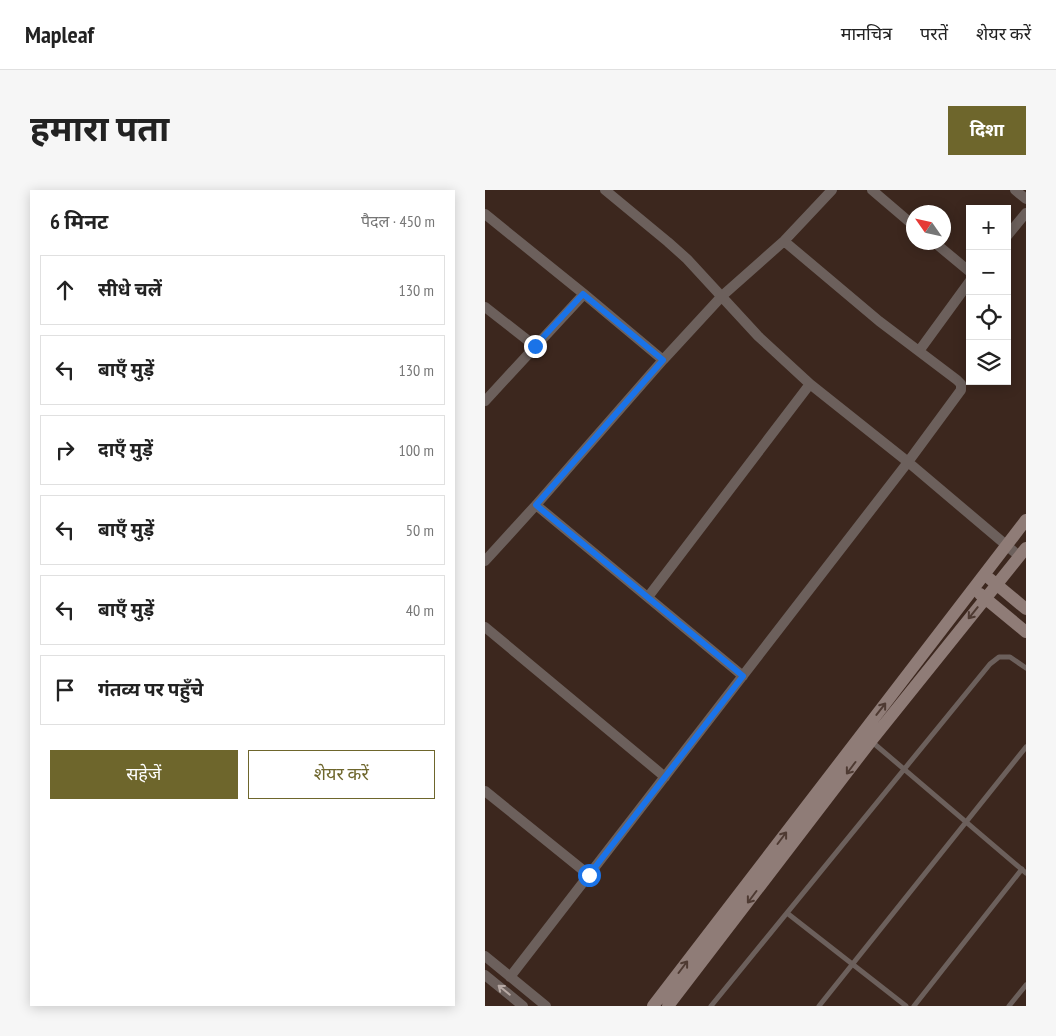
<!DOCTYPE html>
<html lang="hi">
<head>
<meta charset="utf-8">
<style>
  :root { --surface:#fff; --page:#f6f6f6; --text:#222; --muted:#767676; --line:#e0e0e0; --accent:#6e662c }
  body { margin:0; font-family:"PT Sans Narrow","Noto Sans Devanagari",sans-serif; background:var(--page); color:var(--text) }
  .controls { position:absolute; right:15px; top:15px; display:grid; overflow:hidden; border-radius:0px; box-shadow:0 2px 12px #0003 }
  .controls button { width:45px; height:45px; display:grid; place-items:center; padding:0; border:0; border-bottom:1px solid var(--line); background:var(--surface); color:var(--text); font:25px sans-serif }
  .compass { position:absolute; left:421px; top:15px; width:45px; height:45px; border-radius:50%; background:var(--surface); box-shadow:0 2px 12px #0003; rotate:304deg }
  .stop { position:absolute; width:15px; height:15px; margin:-11px; border:4px solid #1a73e8; border-radius:50%; background:#fff }
  .stop.end { background:#1a73e8; border-color:#fff; box-shadow:0 1px 5px #0008 }
  .list { margin:0; padding:0; list-style:none }
  h2 { display:flex; justify-content:space-between; align-items:center; height:65px; margin:0; padding:0 20px; font-size:21px }
  h2 small { font-size:16px; font-weight:400; color:var(--muted) }
  .list li { display:grid; grid-template-columns:32px 1fr auto; gap:15px; align-items:center; box-sizing:border-box; height:70px; margin:0 10px 10px; padding:0 10px; border:1px solid var(--line); border-radius:0px }
  .list b { display:block; font-size:19px; white-space:nowrap }
  .list em { font-size:16px; font-style:normal; color:var(--muted) }
  .actions { display:flex; gap:10px; padding:15px 20px }
  .actions a { flex:1; padding:11px 0; border:1px solid var(--accent); border-radius:0px; text-align:center; font-size:18px; color:var(--accent) }
  .actions .main { background:var(--accent); color:#fff }
  .icon { flex:none; width:28px; height:28px; fill:none; stroke:currentColor; stroke-width:2; stroke-linecap:round; stroke-linejoin:round }
  .map { position:relative; flex:none; width:541px; height:816px; overflow:hidden; border-radius:0px }
  header { display:flex; align-items:center; gap:30px; box-sizing:border-box; height:70px; padding:0 25px; background:var(--surface); border-bottom:1px solid var(--line) }
  header strong { font-size:24px }
  nav { display:flex; gap:28px; margin-inline-start:auto; font-size:18px }
  .intro { display:flex; align-items:center; justify-content:space-between; box-sizing:border-box; height:120px; padding:0 30px }
  h1 { margin:0; font-size:35px }
  .button { padding:12px 22px; border-radius:0px; background:var(--accent); color:#fff; font-size:18px; font-weight:700 }
  main { display:flex; gap:30px; padding:0 30px }
  aside { flex:1; background:var(--surface); border-radius:0px; box-shadow:0 2px 12px #0003 }
  .map>svg:first-child { display:block }
  .lines { fill:none; stroke-linecap:round; stroke-linejoin:round }
  .lane { stroke:#6c605c; stroke-width:5 }
  .street { stroke:#6c605c; stroke-width:10 }
  .secondary { stroke:#8f7c77; stroke-width:12 }
  .oneway { stroke:#4e3a32 }
  .oneway2 { stroke:#b6a8a3 }
  .route { stroke:#1a73e8; stroke-width:6 }
</style>
</head>
<body>
<header>
<strong>Mapleaf</strong>
<nav><a>मानचित्र</a><a>परतें</a><a>शेयर करें</a></nav>
</header>
<div class="intro"><h1>हमारा पता</h1><a class="button">दिशा</a></div>
<main>
<aside>
<h2>6 मिनट<small>पैदल · 450 m</small></h2>
<ul class="list">
<li><svg class="icon" aria-label="ahead" viewBox="0 0 24 24"><path d="M12 20V5M6 11l6-6 6 6"/></svg><div><b>सीधे चलें</b></div><em>130 m</em></li>
<li><svg class="icon" aria-label="left" viewBox="0 0 24 24"><path d="M17 20v-9H6M10 6l-5 5 5 5"/></svg><div><b>बाएँ मुड़ें</b></div><em>130 m</em></li>
<li><svg class="icon" aria-label="right" viewBox="0 0 24 24"><path d="M7 20v-9h11M14 6l5 5-5 5"/></svg><div><b>दाएँ मुड़ें</b></div><em>100 m</em></li>
<li><svg class="icon" aria-label="left" viewBox="0 0 24 24"><path d="M17 20v-9H6M10 6l-5 5 5 5"/></svg><div><b>बाएँ मुड़ें</b></div><em>50 m</em></li>
<li><svg class="icon" aria-label="left" viewBox="0 0 24 24"><path d="M17 20v-9H6M10 6l-5 5 5 5"/></svg><div><b>बाएँ मुड़ें</b></div><em>40 m</em></li>
<li><svg class="icon" aria-label="arrive" viewBox="0 0 24 24"><path d="M6 21V4h12l-3 4 3 4H6"/></svg><div><b>गंतव्य पर पहुँचे</b></div></li>
</ul>
<div class="actions"><a class="main">सहेजें</a><a>शेयर करें</a></div>
</aside>
<div class="map">
<svg width="541" height="816" viewBox="0 0 541 816">
  <rect width="100%" height="100%" fill="#3c271e"/>
  <g class="lines">
    <path class="lane" d="M 386,551 L 541,683
      M 302,723 L 421,816
      M 226,816 L 505,474 L 514,467 L 525,467 L 541,478
      M 334,816 L 541,557
      M 429,816 L 537,679
      M 524,816 L 541,795"/>
    <path class="street" d="M 120,0 L 183,52 L 202,69 L 273,146 L 325,194 L 423,272 L 534,366
      M 387,0 L 428,35
      M 530,0 L 541,9
      M 0,24 L 99,104 L 178,170
      M 522,46 L 541,23
      M 449,52 L 485,82
      M 0,117 L 50,156
      M 434,161 L 485,91
      M 0,211 L 99,104
      M 51,315 L 258,486
      M 0,371 L 51,315 L 178,170 L 237,106 L 299,51 L 347,0
      M 163,407 L 325,194
      M 0,437 L 180,587
      M 0,601 L 104,685
      M 0,766 L 61,816
      M 0,785 L 38,816
      M 25,787 L 423,272 L 476,200 L 476,194 L 472,190 L 394,131 L 299,51"/>
    <path class="secondary" d="M 505,389 L 541,419
      M 495,404 L 541,442
      M 168,816 L 541,330
      M 183,816 L 386,551 L 541,358"/>
  </g>
  <defs><path id="oneway-shaft" d="M-6 0H5M1.5-3L5.5 0L1.5 3" fill="none" stroke-width="1.6" stroke-linecap="round" stroke-linejoin="round" transform="scale(1.25)"/></defs>
  <g class="oneway">
    <use href="#oneway-shaft" transform="translate(488 423) rotate(129)"/>
    <use href="#oneway-shaft" transform="translate(396 519) rotate(-52)"/>
    <use href="#oneway-shaft" transform="translate(366 578) rotate(127)"/>
    <use href="#oneway-shaft" transform="translate(297 648) rotate(-53)"/>
    <use href="#oneway-shaft" transform="translate(267 707) rotate(127)"/>
    <use href="#oneway-shaft" transform="translate(198 777) rotate(-53)"/>
  </g>
  <use class="oneway2" href="#oneway-shaft" transform="translate(19 800) rotate(-141)"/>
  <g class="lines">
    <path class="route" d="M 50,156 L 98,104 L 178,170 L 51,315 L 258,486 L 104,685"/>
  </g>
</svg>
<div class="controls">
<button>+</button>
<button>−</button>
<button><svg class="icon" aria-label="locate" viewBox="0 0 24 24"><circle cx="12" cy="12" r="6"/><path d="M12 2v4M12 18v4M2 12h4M18 12h4"/></svg></button>
<button><svg class="icon" aria-label="layers" viewBox="0 0 24 24"><path d="M12 4l9 5-9 5-9-5zM3 14l9 5 9-5"/></svg></button>
</div>
<svg class="compass" viewBox="-18 -18 36 36"><path d="M0-13l5 13h-10z" fill="#e53935"/><path d="M0 13l5-13h-10z" fill="#767676"/></svg>
<div class="stop" style="left:104px;top:685px"></div>
<div class="stop end" style="left:50px;top:156px"></div>
</div>
</main>
</body>
</html>
